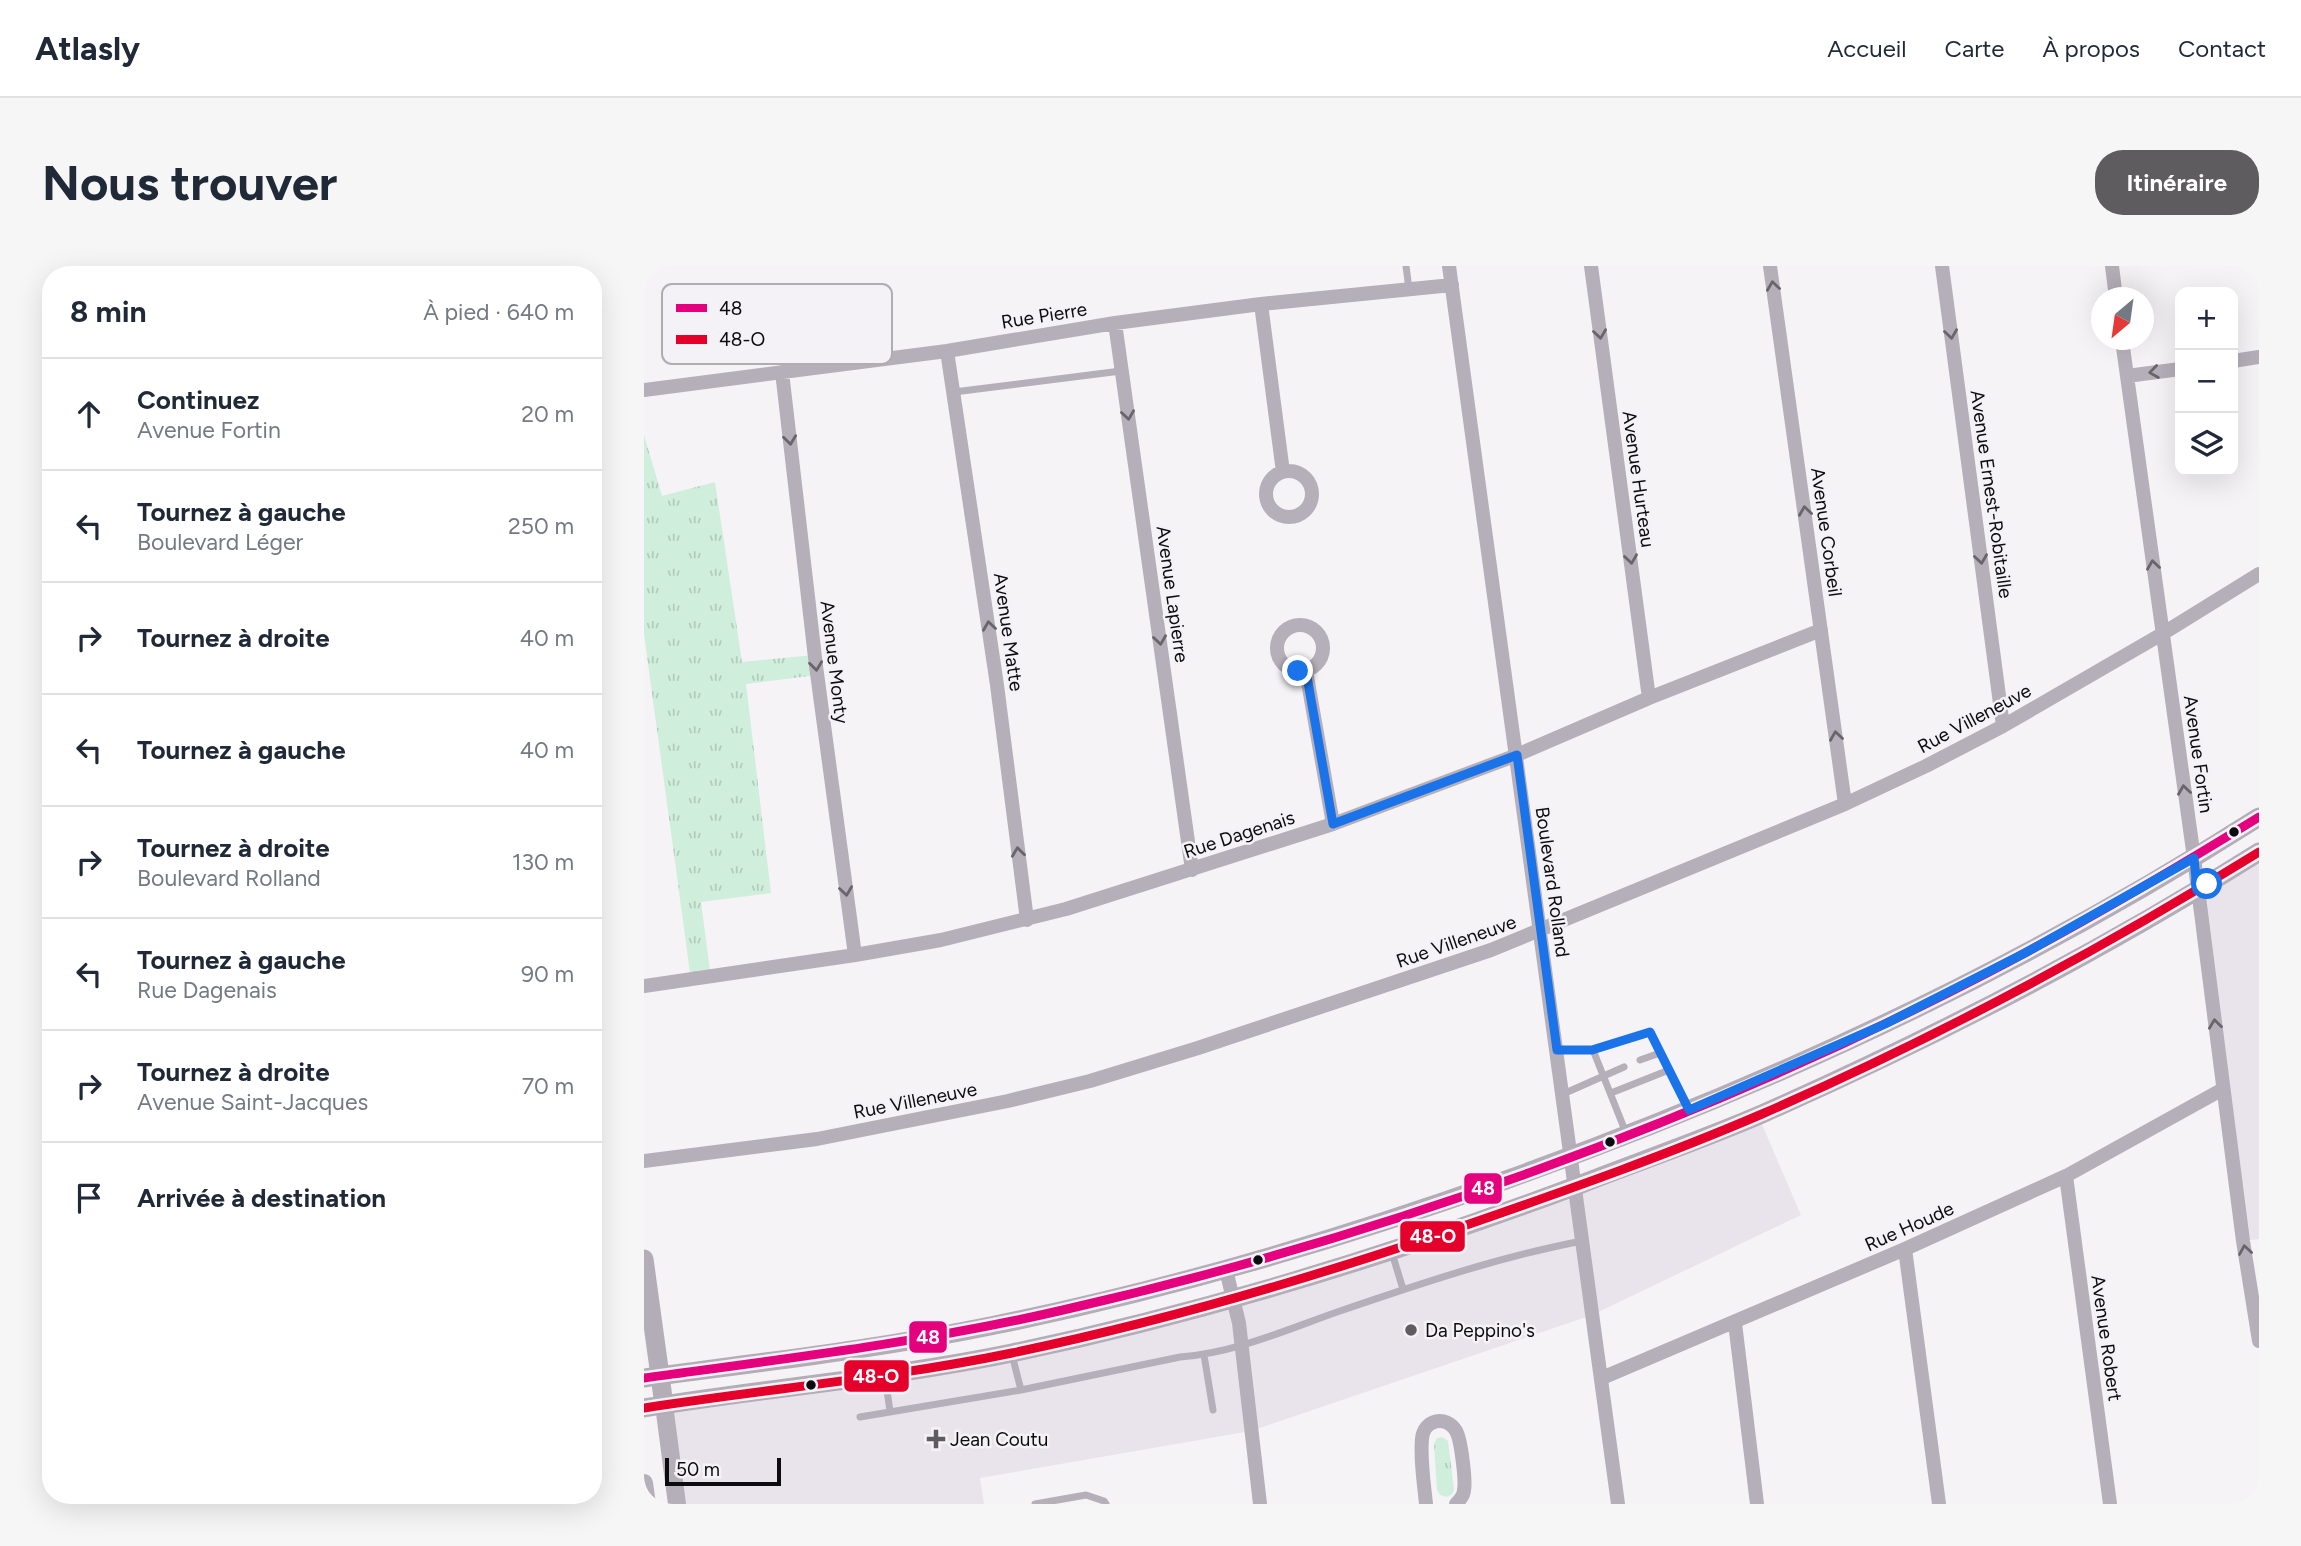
<!DOCTYPE html>
<html lang="fr">
<head>
<meta charset="utf-8">
<style>
  :root { --surface:#fff; --page:#f6f6f7; --text:#1f2937; --muted:#747a83; --line:#e0e1e3; --accent:#5e5c5f }
  body { margin:0; font-family:Figtree,sans-serif; background:var(--page); color:var(--text) }
  .controls { position:absolute; right:21px; top:21px; display:grid; overflow:hidden; border-radius:14px; box-shadow:0 7px 28px #0002 }
  .controls button { width:63px; height:63px; display:grid; place-items:center; padding:0; border:0; border-bottom:2px solid var(--line); background:var(--surface); color:var(--text); font:35px sans-serif }
  .compass { position:absolute; left:1447px; top:21px; width:63px; height:63px; border-radius:50%; background:var(--surface); box-shadow:0 7px 28px #0002; rotate:209deg }
  .scale { position:absolute; left:21px; bottom:18px; width:116px; box-sizing:border-box; padding-left:7px; border:4px solid #0c0b0d; border-top:0; font-size:19px; line-height:24px; white-space:nowrap; color:#0c0b0d; -webkit-text-stroke:5px #f5f2f7; paint-order:stroke }
  .stop { position:absolute; width:21px; height:21px; margin:-16px; border:5px solid #1a73e8; border-radius:50%; background:#fff }
  .stop.end { background:#1a73e8; border-color:#fff; box-shadow:0 2px 7px #0008 }
  .list { margin:0; padding:0; list-style:none }
  h2 { display:flex; justify-content:space-between; align-items:center; height:91px; margin:0; padding:0 28px; font-size:30px }
  h2 small { font-size:23px; font-weight:400; color:var(--muted) }
  .list li { display:grid; grid-template-columns:46px 1fr auto; gap:21px; align-items:center; box-sizing:border-box; height:112px; padding:0 28px; border-top:2px solid var(--line) }
  .list b { display:block; font-size:26px; white-space:nowrap }
  .list p { margin:0; font-size:23px; white-space:nowrap; color:var(--muted) }
  .list em { font-size:23px; font-style:normal; color:var(--muted) }
  .icon { flex:none; width:38px; height:38px; fill:none; stroke:currentColor; stroke-width:2; stroke-linecap:round; stroke-linejoin:round }
  .map { position:relative; flex:none; width:1615px; height:1238px; overflow:hidden; border-radius:28px }
  header { display:flex; align-items:center; gap:42px; box-sizing:border-box; height:98px; padding:0 35px; background:var(--surface); border-bottom:2px solid var(--line) }
  header strong { font-size:33px }
  nav { display:flex; gap:38px; margin-inline-start:auto; font-size:24px }
  .intro { display:flex; align-items:center; justify-content:space-between; box-sizing:border-box; height:168px; padding:0 42px }
  h1 { margin:0; font-size:49px }
  .button { padding:18px 32px; border-radius:28px; background:var(--accent); color:#fff; font-size:24px; font-weight:700 }
  main { display:flex; gap:42px; padding:0 42px }
  aside { flex:1; background:var(--surface); border-radius:28px; box-shadow:0 7px 28px #0002 }
  .map>svg:first-child { display:block }
  .built { fill:#e9e4ec }
  .grass { fill:url(#grass-tufts) }
  .lines { fill:none; stroke-linecap:round; stroke-linejoin:round }
  .service { stroke:#b4afb8; stroke-width:7 }
  .minor { stroke:#b4afb8; stroke-width:14 }
  .tertiary { stroke:#b4afb8; stroke-width:18 }
  .secondary { stroke:#b3adb7; stroke-width:19 }
  .bus-1-casing { stroke:#f5f2f7; stroke-width:14 }
  .bus-2-casing { stroke:#f5f2f7; stroke-width:14 }
  .bus-1 { stroke:#e5007d; stroke-width:9 }
  .bus-2 { stroke:#e4002b; stroke-width:9 }
  .oneway { stroke:#68656b }
  .route { stroke:#1a73e8; stroke-width:9 }
  .bus-dot { fill:#0c0b0d; stroke:#f5f2f7; stroke-width:2.5 }
  .poi-dot { fill:#5e5c5f; stroke:#f5f2f7; stroke-width:2.5 }
  .labels { text-anchor:middle; stroke-width:5; stroke-linejoin:round; paint-order:stroke }
  .street-label { font-size:19px; fill:#0c0b0d; stroke:#f5f2f7 }
  .poi-label { font-size:19px; fill:#0c0b0d; stroke:#f5f2f7; text-anchor:start }
  .key { fill:#f5f2f7; stroke:#afadb1; stroke-width:2 }
  .key-label { font-size:19px; fill:#0c0b0d }
  .line-badge { stroke:#f5f2f7; stroke-width:2.5 }
  .badge-label { font-size:19px; text-anchor:middle; font-weight:bold; fill:#fff }
</style>
</head>
<body>
<header>
<strong>Atlasly</strong>
<nav><a>Accueil</a><a>Carte</a><a>À propos</a><a>Contact</a></nav>
</header>
<div class="intro"><h1>Nous trouver</h1><a class="button">Itinéraire</a></div>
<main>
<aside>
<h2>8 min<small>À pied · 640 m</small></h2>
<ul class="list">
<li><svg class="icon" aria-label="ahead" viewBox="0 0 24 24"><path d="M12 20V5M6 11l6-6 6 6"/></svg><div><b>Continuez</b><p>Avenue Fortin</p></div><em>20 m</em></li>
<li><svg class="icon" aria-label="left" viewBox="0 0 24 24"><path d="M17 20v-9H6M10 6l-5 5 5 5"/></svg><div><b>Tournez à gauche</b><p>Boulevard Léger</p></div><em>250 m</em></li>
<li><svg class="icon" aria-label="right" viewBox="0 0 24 24"><path d="M7 20v-9h11M14 6l5 5-5 5"/></svg><div><b>Tournez à droite</b></div><em>40 m</em></li>
<li><svg class="icon" aria-label="left" viewBox="0 0 24 24"><path d="M17 20v-9H6M10 6l-5 5 5 5"/></svg><div><b>Tournez à gauche</b></div><em>40 m</em></li>
<li><svg class="icon" aria-label="right" viewBox="0 0 24 24"><path d="M7 20v-9h11M14 6l5 5-5 5"/></svg><div><b>Tournez à droite</b><p>Boulevard Rolland</p></div><em>130 m</em></li>
<li><svg class="icon" aria-label="left" viewBox="0 0 24 24"><path d="M17 20v-9H6M10 6l-5 5 5 5"/></svg><div><b>Tournez à gauche</b><p>Rue Dagenais</p></div><em>90 m</em></li>
<li><svg class="icon" aria-label="right" viewBox="0 0 24 24"><path d="M7 20v-9h11M14 6l5 5-5 5"/></svg><div><b>Tournez à droite</b><p>Avenue Saint-Jacques</p></div><em>70 m</em></li>
<li><svg class="icon" aria-label="arrive" viewBox="0 0 24 24"><path d="M6 21V4h12l-3 4 3 4H6"/></svg><div><b>Arrivée à destination</b></div></li>
</ul>
</aside>
<div class="map">
<svg width="1615" height="1238" viewBox="0 0 1615 1238">
  <defs>
    <pattern id="grass-tufts" width="24" height="20" patternUnits="userSpaceOnUse" patternTransform="scale(1.75)"><rect width="24" height="20" fill="#d0eedc"/><path d="M3 7l-1-3M5 7V3M7 7l1-3M15 17l-1-3M17 17v-4M19 17l1-3" fill="none" stroke="#b1cbbc"/></pattern>
  </defs>
  <rect width="100%" height="100%" fill="#f5f3f6"/>
  <path class="built" d="M 1615,583 L 1615,973 L 1599,975 L 1553,624 Z
    M 1114,849 L 1157,949 L 948,1049 L 607,1165 L 336,1212 L 340,1238 L 34,1238 L 20,1139 L 367,1087 L 589,1034 Z"/>
  <path class="grass" d="M 0,169 L 18,230 L 71,216 L 98,396 L 170,389 L 173,409 L 102,418 L 127,627 L 57,636 L 67,712 L 47,714 L 0,368 Z
    M 798,1171 L 804,1175 L 810,1224 L 808,1228 L 803,1231 L 796,1229 L 793,1224 L 790,1178 L 793,1172 Z"/>
  <g class="lines">
    <path class="service" d="M 762,0 L 765,23
      M 310,126 L 477,105
      M 913,784 L 949,784
      M 996,794 L 1016,787
      M 967,827 L 1025,804
      M 919,828 L 980,801
      M 982,867 L 949,784 L 1006,766 L 1045,844
      M 748,987 L 759,1023
      M 560,1089 L 569,1144
      M 241,1111 L 246,1145
      M 377,1124 L 536,1091 C 591,1087 644,1063 696,1045 C 775,1018 855,991 938,975
      M 216,1151 L 377,1124 L 368,1089
      M 391,1238 L 442,1229 L 460,1235 L 462,1238"/>
    <path class="minor" d="M 805,0 L 974,1238
      M 947,0 L 1005,432
      M 1126,0 L 1201,538
      M 1298,0 L 1359,460
      M 1468,0 L 1472,32
      M 617,38 L 639,206
      M 471,57 L 548,604
      M 1478,74 L 1550,592 L 1599,975 L 1615,1075
      M 303,85 L 353,419 L 383,654
      M 1589,95 L 1615,91
      M 138,106 L 172,400 L 211,689
      M 1483,110 L 1536,103
      M 0,124 L 303,85 L 471,57 L 617,38 L 808,19
      M622 228a23 23 0 1 1 46 0a23 23 0 1 1-46 0Z
      M633 382a23 23 0 1 1 46 0a23 23 0 1 1-46 0Z
      M 662,405 L 689,558
      M 0,720 L 211,689 L 297,674 L 422,643 L 689,558 L 873,489 L 1005,432 L 1177,364
      M 0,895 L 173,873 L 364,835 L 446,815 L 554,782 L 847,684 L 1201,538 L 1282,500 L 1359,460 L 1518,368 L 1615,308
      M 1422,910 L 1466,1238
      M 1261,983 L 1295,1238
      M 582,1004 L 595,1057 L 616,1238
      M 1091,1057 L 1113,1238
      M 958,1112 L 1261,983 L 1422,910 L 1579,823
      M 782,1238 C 780,1217 776,1194 778,1173 C 779,1154 802,1148 812,1165 C 817,1173 822,1215 820,1224 C 820,1229 816,1234 812,1238"/>
    <path class="tertiary" d="M 20,1139 L 33,1238
      M 0,1217 L 3,1238"/>
    <path class="secondary" d="M 0,993 L 20,1139
      M 0,1112 C 118,1096 235,1083 351,1059 C 524,1024 693,974 859,915 C 1123,821 1379,702 1615,551
      M 0,1142 C 122,1122 246,1112 368,1087 C 563,1046 754,987 940,917 C 999,894 1060,873 1118,848 C 1289,772 1457,686 1615,586"/>
    <defs>
      <path id="bus-1" d="M 0,1112 C 140,1093 281,1076 419,1044 C 735,972 1056,856 1345,706 C 1437,658 1526,606 1615,551"/>
      <path id="bus-2" d="M 0,1142 C 123,1123 247,1112 368,1087 C 526,1054 682,1008 834,955 C 929,922 1025,888 1118,848 C 1290,773 1455,685 1615,586"/>
    </defs>
    <use href="#bus-1" class="bus-1-casing"/>
    <use href="#bus-2" class="bus-2-casing"/>
    <use href="#bus-1" class="bus-1"/>
    <use href="#bus-2" class="bus-2"/>
  </g>
  <defs><path id="oneway-chevron" d="M-2-3.5L2.5 0L-2 3.5" fill="none" stroke-width="1.6" stroke-linecap="round" stroke-linejoin="round" transform="scale(1.75)"/></defs>
  <g class="oneway">
    <use href="#oneway-chevron" transform="translate(1129 20) rotate(-98)"/>
    <use href="#oneway-chevron" transform="translate(956 68) rotate(82)"/>
    <use href="#oneway-chevron" transform="translate(1307 68) rotate(82)"/>
    <use href="#oneway-chevron" transform="translate(1510 106) rotate(172)"/>
    <use href="#oneway-chevron" transform="translate(484 149) rotate(82)"/>
    <use href="#oneway-chevron" transform="translate(146 174) rotate(83)"/>
    <use href="#oneway-chevron" transform="translate(1161 245) rotate(-98)"/>
    <use href="#oneway-chevron" transform="translate(987 293) rotate(82)"/>
    <use href="#oneway-chevron" transform="translate(1337 293) rotate(82)"/>
    <use href="#oneway-chevron" transform="translate(1509 299) rotate(-98)"/>
    <use href="#oneway-chevron" transform="translate(345 360) rotate(-98)"/>
    <use href="#oneway-chevron" transform="translate(516 374) rotate(82)"/>
    <use href="#oneway-chevron" transform="translate(172 400) rotate(83)"/>
    <use href="#oneway-chevron" transform="translate(1192 470) rotate(-98)"/>
    <use href="#oneway-chevron" transform="translate(1540 524) rotate(-98)"/>
    <use href="#oneway-chevron" transform="translate(374 586) rotate(-97)"/>
    <use href="#oneway-chevron" transform="translate(202 625) rotate(82)"/>
    <use href="#oneway-chevron" transform="translate(1571 758) rotate(-97)"/>
    <use href="#oneway-chevron" transform="translate(1601 984) rotate(-99)"/>
  </g>
  <g class="lines">
    <path class="route" d="M 654,405 L 662,405 L 689,558 L 873,489 L 913,784 L 948,784 L 1006,766 L 1045,844 L 1241,758 L 1381,687 L 1550,592 L 1553,624 L 1563,618"/>
  </g>
  <g class="bus-dot">
    <circle cx="1590" cy="566" r="6"/>
    <circle cx="966" cy="876" r="6"/>
    <circle cx="614" cy="994" r="6"/>
    <circle cx="167" cy="1119" r="6"/>
  </g>
  <g class="poi-dot">
    <circle cx="767" cy="1064" r="7"/>
    <path d="M288.5 1162.5h7v7h7v7h-7v7h-7v-7h-7v-7h7z"/>
  </g>
  <g class="labels">
    <g class="street-label">
      <text transform="translate(400 49) rotate(-9)" y="7">Rue Pierre</text>
      <text transform="translate(995 213) rotate(82)" y="7">Avenue Hurteau</text>
      <text transform="translate(1348 228) rotate(82)" y="7">Avenue Ernest-Robitaille</text>
      <text transform="translate(1183 266) rotate(82)" y="7">Avenue Corbeil</text>
      <text transform="translate(529 328) rotate(82)" y="7">Avenue Lapierre</text>
      <text transform="translate(365 366) rotate(82)" y="7">Avenue Matte</text>
      <text transform="translate(191 396) rotate(83)" y="7">Avenue Monty</text>
      <text transform="translate(1330 452) rotate(-28)" y="7">Rue Villeneuve</text>
      <text transform="translate(1555 488) rotate(82)" y="7">Avenue Fortin</text>
      <text transform="translate(595 568) rotate(-18)" y="7">Rue Dagenais</text>
      <text transform="translate(909 616) rotate(82)" y="7">Boulevard Rolland</text>
      <text transform="translate(812 675) rotate(-19)" y="7">Rue Villeneuve</text>
      <text transform="translate(271 834) rotate(-11)" y="7">Rue Villeneuve</text>
      <text transform="translate(1265 960) rotate(-24)" y="7">Rue Houde</text>
      <text transform="translate(1463 1072) rotate(82)" y="7">Avenue Robert</text>
    </g>
    <g class="poi-label">
      <text x="781" y="1071">Da Peppino's</text>
      <text x="306" y="1180">Jean Coutu</text>
    </g>
  </g>
  <rect x="18" y="18" width="230" height="80" rx="10" class="key"/>
  <rect x="32" y="38" width="31" height="8" fill="#e5007d"/>
  <rect x="32" y="69" width="31" height="9" fill="#e4002b"/>
  <g class="key-label">
    <text x="75" y="49">48</text>
    <text x="75" y="80">48-O</text>
  </g>
  <g class="line-badge">
    <rect x="819" y="906" width="40" height="33" rx="7" fill="#e5007d"/>
    <rect x="755" y="954" width="67" height="33" rx="7" fill="#e4002b"/>
    <rect x="264" y="1054" width="40" height="34" rx="7" fill="#e5007d"/>
    <rect x="199" y="1093" width="67" height="34" rx="7" fill="#e4002b"/>
  </g>
  <g class="badge-label">
    <text x="839" y="929">48</text>
    <text x="789" y="977">48-O</text>
    <text x="284" y="1078">48</text>
    <text x="232" y="1117">48-O</text>
  </g>
</svg>
<div class="controls">
<button>+</button>
<button>−</button>
<button><svg class="icon" aria-label="layers" viewBox="0 0 24 24"><path d="M12 4l9 5-9 5-9-5zM3 14l9 5 9-5"/></svg></button>
</div>
<svg class="compass" viewBox="-18 -18 36 36"><path d="M0-13l5 13h-10z" fill="#e53935"/><path d="M0 13l5-13h-10z" fill="#747a83"/></svg>
<div class="scale">50 m</div>
<div class="stop" style="left:1563px;top:618px"></div>
<div class="stop end" style="left:654px;top:405px"></div>
</div>
</main>
</body>
</html>
